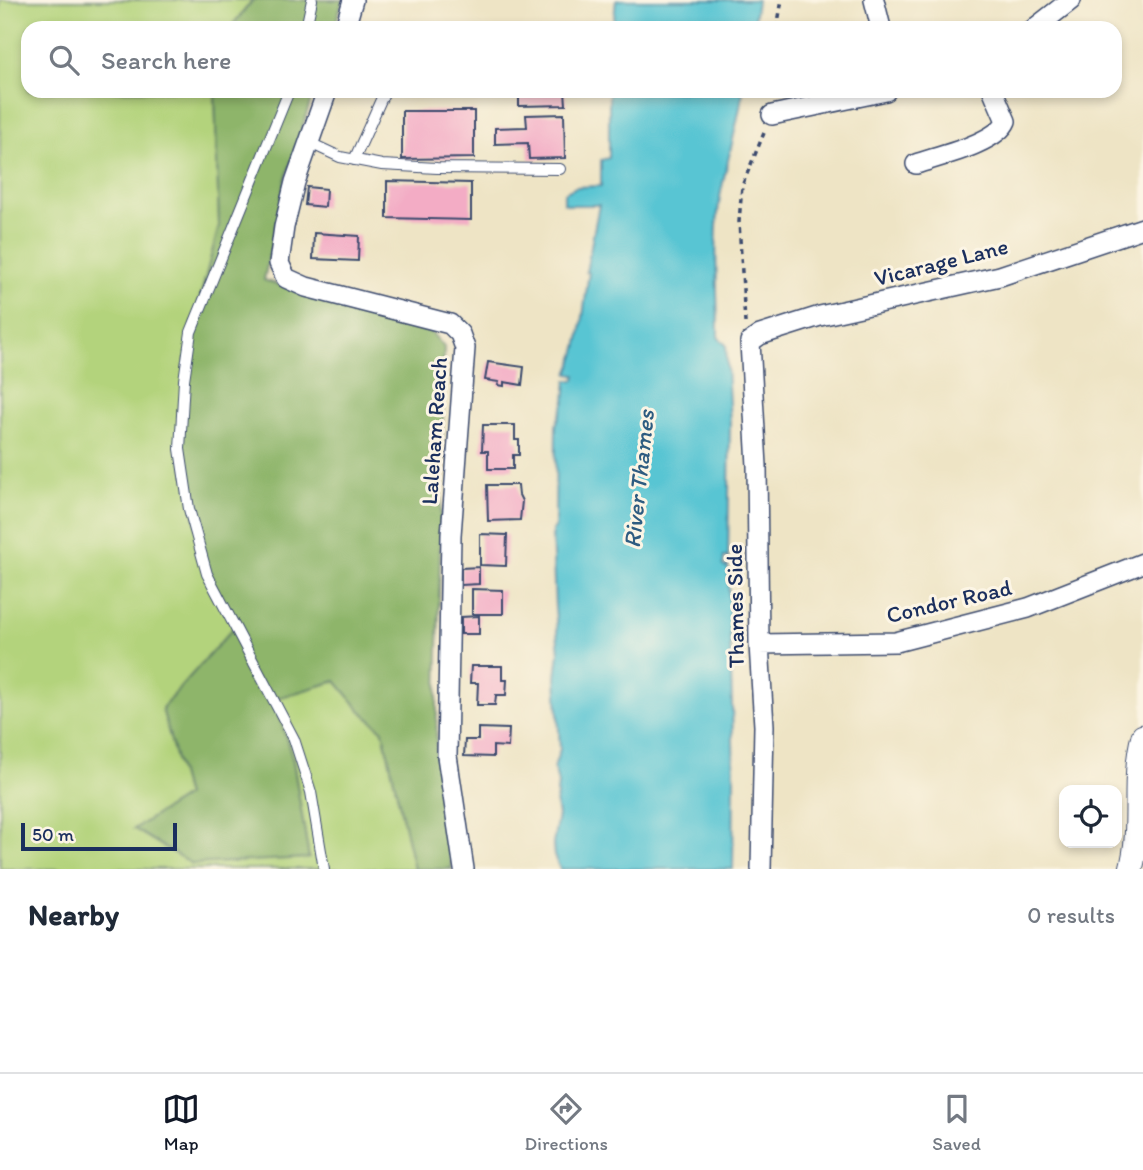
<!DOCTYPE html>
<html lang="en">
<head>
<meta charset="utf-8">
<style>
  :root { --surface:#fff; --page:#f6f6f7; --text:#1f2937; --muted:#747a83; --line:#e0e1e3; --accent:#111827 }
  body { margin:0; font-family:Itim,sans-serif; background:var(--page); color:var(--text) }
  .controls { position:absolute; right:21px; bottom:21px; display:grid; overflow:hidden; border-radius:14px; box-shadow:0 4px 10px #0003 }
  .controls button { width:63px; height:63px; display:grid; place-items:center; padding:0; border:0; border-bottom:2px solid var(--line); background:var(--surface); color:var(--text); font:35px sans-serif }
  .scale { position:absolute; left:21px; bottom:18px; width:156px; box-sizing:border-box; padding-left:7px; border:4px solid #1b2f5e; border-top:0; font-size:19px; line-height:24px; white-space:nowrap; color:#1b2f5e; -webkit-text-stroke:5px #fcf5e5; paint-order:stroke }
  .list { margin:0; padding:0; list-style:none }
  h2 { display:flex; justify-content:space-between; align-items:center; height:91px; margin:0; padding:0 28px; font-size:30px }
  h2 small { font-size:23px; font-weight:400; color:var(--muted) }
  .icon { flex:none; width:38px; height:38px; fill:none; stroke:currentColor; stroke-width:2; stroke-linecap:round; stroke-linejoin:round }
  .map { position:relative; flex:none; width:1143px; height:869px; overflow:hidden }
  .search { position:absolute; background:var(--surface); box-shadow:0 4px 10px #0003; left:21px; right:21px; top:21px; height:77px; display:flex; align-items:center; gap:18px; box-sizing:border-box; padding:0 24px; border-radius:21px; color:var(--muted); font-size:26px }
  .sheet { height:203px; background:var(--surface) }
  nav { display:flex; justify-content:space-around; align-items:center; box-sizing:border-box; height:98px; border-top:2px solid var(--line); background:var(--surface); font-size:19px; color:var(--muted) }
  nav a { display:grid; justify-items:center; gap:4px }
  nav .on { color:var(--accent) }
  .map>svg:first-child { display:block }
  .green { fill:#b3d37b; stroke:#67816c; stroke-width:2 }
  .forest { fill:#8eb56b; stroke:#547264; stroke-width:2 }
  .water { fill:#59c5d3; stroke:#3a7a98; stroke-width:2 }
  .building { fill:#f3acc5 }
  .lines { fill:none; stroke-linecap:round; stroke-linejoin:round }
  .service-casing { stroke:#3b4a6d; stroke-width:12 }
  .minor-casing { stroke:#3b4a6d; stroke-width:22 }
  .tertiary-casing { stroke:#3b4a6d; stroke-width:25 }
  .path { stroke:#3b4a6d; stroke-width:3.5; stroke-dasharray:5 5; stroke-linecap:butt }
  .service { stroke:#fff; stroke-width:10 }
  .minor { stroke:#fff; stroke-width:19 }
  .tertiary { stroke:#fff; stroke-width:23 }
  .labels { text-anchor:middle; stroke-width:6; stroke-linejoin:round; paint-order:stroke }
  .street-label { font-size:23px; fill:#1b2f5e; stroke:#fcf5e5 }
  .water-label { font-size:24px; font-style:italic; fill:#2e5c81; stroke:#fcf5e5 }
</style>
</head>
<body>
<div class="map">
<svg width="1143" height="869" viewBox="0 0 1143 869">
  <rect width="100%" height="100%" fill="#fcf5e5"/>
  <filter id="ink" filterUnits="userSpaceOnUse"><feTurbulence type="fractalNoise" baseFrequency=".0143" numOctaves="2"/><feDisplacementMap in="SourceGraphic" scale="14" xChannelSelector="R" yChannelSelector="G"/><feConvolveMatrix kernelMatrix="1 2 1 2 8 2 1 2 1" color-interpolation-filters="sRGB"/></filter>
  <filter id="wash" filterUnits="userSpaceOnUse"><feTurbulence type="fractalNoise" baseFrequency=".00686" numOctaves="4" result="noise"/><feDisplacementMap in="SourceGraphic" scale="28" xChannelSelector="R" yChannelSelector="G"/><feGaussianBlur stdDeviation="1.57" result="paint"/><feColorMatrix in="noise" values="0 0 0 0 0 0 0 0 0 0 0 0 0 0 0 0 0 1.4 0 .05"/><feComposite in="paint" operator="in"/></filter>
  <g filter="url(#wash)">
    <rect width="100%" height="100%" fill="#eee4c5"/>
    <path class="green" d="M 0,0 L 253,0 L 230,28 L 28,28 L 28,91 L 215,91 L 219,226 L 191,332 L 235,626 L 162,708 L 186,796 L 134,829 L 309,858 L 293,761 L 274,698 L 336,681 L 383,731 L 414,869 L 0,869 Z"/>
    <path class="forest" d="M 253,0 L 343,0 L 334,28 L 230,28 Z
      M 215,91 L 314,91 L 285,181 L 264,280 L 432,333 L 444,347 L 436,756 L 452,869 L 414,869 L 383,731 L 360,710 L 336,681 L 274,699 L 293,761 L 309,858 L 192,864 L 134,829 L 186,796 L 162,708 L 235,626 L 207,574 L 180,449 L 191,332 L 219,226 Z"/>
    <path class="water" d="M 616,0 L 757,0 L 753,28 L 613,28 Z
      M 609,91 L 743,91 C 737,127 727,161 720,197 C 713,237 718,295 718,337 L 726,345 L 730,424 L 728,560 L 728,557 L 724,557 L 723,566 L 727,567 L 728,564 L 734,777 L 733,869 L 560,869 L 554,856 L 553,844 L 558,815 L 556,804 L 558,783 L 554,767 L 560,749 L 556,677 L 559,653 L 555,608 L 552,530 L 555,528 L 556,425 L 565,401 L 567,380 L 575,380 L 576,375 L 568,374 C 582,344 584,305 589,272 L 586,272 L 599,205 L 570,205 L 564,203 L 564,193 L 576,187 L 601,186 L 601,160 L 609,158 Z"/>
    <g id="blocks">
      <path class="building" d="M 519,91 L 565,91 L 566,105 L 519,106 Z
        M 402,111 L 474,111 L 474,158 L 402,159 Z
        M 564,114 L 565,158 L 529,159 L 528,143 L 495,144 L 495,128 L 527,127 L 526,115 Z
        M 387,181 L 471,183 L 471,220 L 387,218 Z
        M 307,187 L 326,189 L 325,207 L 305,205 Z
        M 314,233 L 359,236 L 358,261 L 313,259 Z
        M 488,362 L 524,367 L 522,385 L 504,382 L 504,386 L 498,385 L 499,382 L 485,380 Z
        M 483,425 L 515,425 L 515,440 L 519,440 L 519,455 L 513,455 L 513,469 L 488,469 L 488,451 L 482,451 Z
        M 487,485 L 518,485 L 519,495 L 522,501 L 520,520 L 488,521 Z
        M 480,534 L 507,535 L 506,566 L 480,565 Z
        M 479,567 L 479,584 L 461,585 L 461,568 Z
        M 472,589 L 503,590 L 503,614 L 472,614 Z
        M 479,616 L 479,634 L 461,634 L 461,617 Z
        M 471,666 L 502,666 L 502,680 L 507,680 L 506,695 L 496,695 L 495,705 L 477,705 L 478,683 L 470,683 Z
        M 478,728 L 509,729 L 508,747 L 493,746 L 493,757 L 464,756 L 465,740 L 478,740 Z"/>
    </g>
  </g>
  <g filter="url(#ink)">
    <use href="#blocks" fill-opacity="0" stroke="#3b4a6d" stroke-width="2"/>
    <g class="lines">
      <defs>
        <path id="service" d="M 306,28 L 312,0
          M 289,91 L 191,332 L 184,380 L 180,449 L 189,509 L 207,574 L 294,739 L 311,792 L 324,869
          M 310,143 L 340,157 L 382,165 L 437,168 L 560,169
          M 354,160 L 384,93"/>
        <path id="minor" d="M 874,0 L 881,28
          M 345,28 L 353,0
          M 1035,28 L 1071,0
          M 327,91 L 295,182 L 284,227 L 279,263 L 286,278 L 306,287 L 450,324 L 460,334 L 465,348 L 451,535 L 447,756 L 464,869
          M 772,115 L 886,91
          M 916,164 C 939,156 997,143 1006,121 L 993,91
          M 759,644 L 896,642 L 1028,608 L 1143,563
          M 761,869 L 764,726 L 759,644 L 757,466 L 750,342 L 760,335 L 820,316 L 1000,276 L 1143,228"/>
        <path id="tertiary" d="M 1131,869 C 1143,826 1131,780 1143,736"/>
      </defs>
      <use href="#service" class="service-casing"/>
      <use href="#minor" class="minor-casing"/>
      <use href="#tertiary" class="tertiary-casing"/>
      <path class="path" d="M 777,28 L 782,0
        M 745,323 L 739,222 L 742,186 L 764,133"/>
      <use href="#service" class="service"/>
      <use href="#minor" class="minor"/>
      <use href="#tertiary" class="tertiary"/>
    </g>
  </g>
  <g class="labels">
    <g class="street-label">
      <text transform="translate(941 262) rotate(-14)" y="8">Vicarage Lane</text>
      <text transform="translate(434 431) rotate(-86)" y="8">Laleham Reach</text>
      <text transform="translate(949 601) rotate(-13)" y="8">Condor Road</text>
      <text transform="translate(735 606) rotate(-91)" y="8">Thames Side</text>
    </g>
    <g class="water-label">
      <text transform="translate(639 479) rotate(-84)" y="8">River Thames</text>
    </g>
  </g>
</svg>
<div class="controls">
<button><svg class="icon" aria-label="locate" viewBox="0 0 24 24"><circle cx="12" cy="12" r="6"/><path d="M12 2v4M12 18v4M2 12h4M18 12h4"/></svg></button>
</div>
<div class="scale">50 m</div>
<div class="search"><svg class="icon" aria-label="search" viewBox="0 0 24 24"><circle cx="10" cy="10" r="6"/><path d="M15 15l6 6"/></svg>Search here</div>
</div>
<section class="sheet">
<h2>Nearby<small>0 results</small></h2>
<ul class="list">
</ul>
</section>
<nav>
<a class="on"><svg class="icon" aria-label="map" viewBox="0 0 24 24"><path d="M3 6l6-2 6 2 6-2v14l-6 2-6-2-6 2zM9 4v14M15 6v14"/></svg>Map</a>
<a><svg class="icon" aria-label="directions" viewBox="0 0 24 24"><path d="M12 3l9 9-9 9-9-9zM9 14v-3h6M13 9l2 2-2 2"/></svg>Directions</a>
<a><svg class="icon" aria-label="saved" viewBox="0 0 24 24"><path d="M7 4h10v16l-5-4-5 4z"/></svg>Saved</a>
</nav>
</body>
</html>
